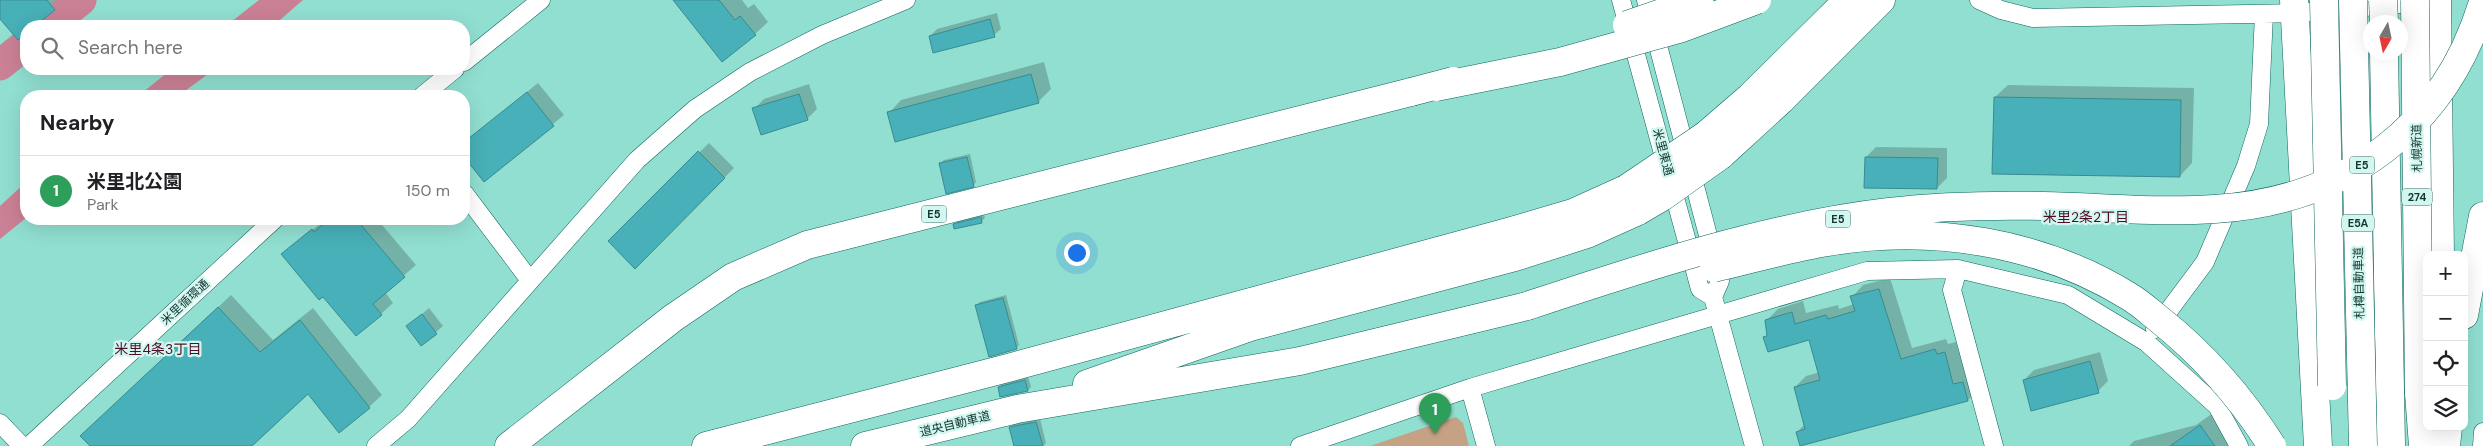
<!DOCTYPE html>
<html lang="en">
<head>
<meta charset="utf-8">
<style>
  :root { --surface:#fff; --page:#f2f2f2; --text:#202124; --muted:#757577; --line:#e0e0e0; --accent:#1a73e8 }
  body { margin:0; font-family:"DM Sans","Noto Sans JP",sans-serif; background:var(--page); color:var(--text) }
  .controls { position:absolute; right:15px; bottom:15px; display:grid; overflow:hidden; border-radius:10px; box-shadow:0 5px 20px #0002 }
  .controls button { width:45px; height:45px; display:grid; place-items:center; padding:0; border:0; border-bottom:1px solid var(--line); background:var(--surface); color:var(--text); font:25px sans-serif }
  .compass { position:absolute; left:2363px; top:15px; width:45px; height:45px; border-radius:50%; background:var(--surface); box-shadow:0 5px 20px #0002; rotate:189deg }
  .you { position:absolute; left:1076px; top:252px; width:18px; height:18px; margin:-12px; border:4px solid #fff; border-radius:50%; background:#1a73e8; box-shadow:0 0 0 8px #1a73e833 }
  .badge { display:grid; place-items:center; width:32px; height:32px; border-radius:50%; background:var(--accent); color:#fff; font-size:16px; font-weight:700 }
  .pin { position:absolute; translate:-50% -41px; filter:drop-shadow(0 1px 2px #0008) }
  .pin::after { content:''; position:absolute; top:26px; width:18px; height:15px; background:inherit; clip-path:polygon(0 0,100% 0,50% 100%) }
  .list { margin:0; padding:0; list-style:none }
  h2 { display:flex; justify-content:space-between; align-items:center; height:65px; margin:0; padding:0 20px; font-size:21px }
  h2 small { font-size:16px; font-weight:400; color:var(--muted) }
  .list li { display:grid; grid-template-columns:32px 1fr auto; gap:15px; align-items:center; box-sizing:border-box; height:70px; padding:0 20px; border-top:1px solid var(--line) }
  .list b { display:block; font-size:19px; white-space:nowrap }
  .list p { margin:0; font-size:16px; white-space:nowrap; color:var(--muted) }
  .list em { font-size:16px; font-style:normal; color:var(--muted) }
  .icon { flex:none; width:28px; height:28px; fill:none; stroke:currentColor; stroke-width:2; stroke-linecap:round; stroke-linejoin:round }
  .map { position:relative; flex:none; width:2483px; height:446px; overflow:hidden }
  .search { position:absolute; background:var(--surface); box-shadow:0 5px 20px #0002; left:20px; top:20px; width:450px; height:55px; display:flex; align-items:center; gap:12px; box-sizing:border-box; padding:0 18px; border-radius:20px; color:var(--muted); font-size:19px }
  .panel { position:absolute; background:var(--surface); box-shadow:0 5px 20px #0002; left:20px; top:90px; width:450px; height:135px; border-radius:20px }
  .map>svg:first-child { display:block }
  .green { fill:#c5a284 }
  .water { fill:#cb8195 }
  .shadow { fill:#0003 }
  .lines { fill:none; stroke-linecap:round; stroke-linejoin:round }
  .river { stroke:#cb8195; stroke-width:31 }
  .building { fill:#48b0b8; stroke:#398b91 }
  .minor-casing { stroke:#0c665b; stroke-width:19 }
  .trunk-casing { stroke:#0c665b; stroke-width:29 }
  .motorway-casing { stroke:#0c665b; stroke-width:29 }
  .minor { stroke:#fff; stroke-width:18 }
  .trunk { stroke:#fff; stroke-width:28 }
  .motorway { stroke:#fff; stroke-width:28 }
  .trunk-bridge-casing { stroke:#0c665b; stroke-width:29; stroke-linecap:butt }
  .motorway-bridge-casing { stroke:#0c665b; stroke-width:29; stroke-linecap:butt }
  .trunk-bridge { stroke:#fff; stroke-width:28 }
  .motorway-bridge { stroke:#fff; stroke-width:28 }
  .labels { text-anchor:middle; stroke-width:4.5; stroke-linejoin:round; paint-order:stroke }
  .shield { fill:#d2f7f0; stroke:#4e6f6a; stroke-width:1 }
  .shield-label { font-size:11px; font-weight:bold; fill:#153530 }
  .street-label { font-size:12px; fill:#153530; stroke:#d2f7f0 }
  .neighbourhood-label { font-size:14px; fill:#500d27; stroke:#d2f7f0 }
</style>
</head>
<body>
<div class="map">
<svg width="2483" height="446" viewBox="0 0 2483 446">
  <rect width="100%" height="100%" fill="#91dfd1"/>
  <path class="green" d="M 1456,417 L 1463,423 L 1469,446 L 1370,446 Z"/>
  <path class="water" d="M 259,0 L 303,0 L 273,26 L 226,26 Z
    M 172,69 L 215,69 L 178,96 L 138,96 Z
    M 26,182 L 26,218 L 0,239 L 0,206 Z"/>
  <path class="shadow" d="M 0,0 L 63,0 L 33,26 L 26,26 L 26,32 L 18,39 L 0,17 Z
    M 674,0 L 742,0 L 748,8 L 754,4 L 768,22 L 755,34 Z
    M 997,13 L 1001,29 L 994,35 L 930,36 L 937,29 Z
    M 1044,62 L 1051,89 L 1038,102 L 889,113 L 901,100 Z
    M 538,83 L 564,115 L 484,180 L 464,155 L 464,143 Z
    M 809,84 L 817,109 L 807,119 L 754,109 L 764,99 Z
    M 2008,85 L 2194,88 L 2192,163 L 2180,176 L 1995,97 Z
    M 709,143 L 734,168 L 635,267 L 609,241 Z
    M 1876,147 L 1947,148 L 1947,178 L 1937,188 L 1866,157 Z
    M 970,154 L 976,182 L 973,186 L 940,164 L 944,160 Z
    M 984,215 L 985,218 L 981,222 L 955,224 L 958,221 Z
    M 326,219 L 377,219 L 416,265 L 385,292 L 393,303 L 381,314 L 323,295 L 283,254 Z
    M 1890,278 L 1912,348 L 1946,339 L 1948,344 L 1956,342 L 1965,374 L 1974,371 L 1979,389 L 1968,400 L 1797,432 L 1805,424 L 1795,387 L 1806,376 L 1820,372 L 1810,339 L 1765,337 L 1768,334 L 1767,320 L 1778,309 L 1803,301 L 1806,313 L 1838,305 L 1839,309 L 1854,304 L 1852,297 L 1863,285 Z
    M 231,295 L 273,340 L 313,308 L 382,395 L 369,407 L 308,392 L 250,446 L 92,446 L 95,423 Z
    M 1006,295 L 1019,345 L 1016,348 L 977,305 L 980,302 Z
    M 429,308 L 443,326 L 422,344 L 408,326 Z
    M 2100,352 L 2108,381 L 2098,391 L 2024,380 L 2034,370 Z
    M 1028,377 L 1031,387 L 1028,390 L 999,387 L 1002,384 Z
    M 2213,413 L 2233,446 L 2129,446 L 2134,441 L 2196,425 Z
    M 1040,419 L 1046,443 L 1043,446 L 1015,446 L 1010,428 L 1013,424 Z"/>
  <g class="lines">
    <path class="river" d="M 48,26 L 81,0
      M 0,65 L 26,44"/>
  </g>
  <path class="building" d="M 0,0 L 47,0 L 55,10 L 35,26 L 26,26 L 26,33 L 18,40 L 0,19 Z
    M 673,0 L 719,0 L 735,20 L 740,16 L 756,35 L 722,62 Z
    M 990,19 L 995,37 L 933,53 L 929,36 Z
    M 1031,74 L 1039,103 L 895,142 L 887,112 Z
    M 527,92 L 554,126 L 484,182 L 464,157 L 464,142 Z
    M 799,94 L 808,120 L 761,135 L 752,108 Z
    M 1994,97 L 2181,100 L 2180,177 L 1992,174 Z
    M 698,151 L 725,178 L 635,269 L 608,241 Z
    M 967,157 L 974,187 L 946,194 L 939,163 Z
    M 1865,157 L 1938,158 L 1937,189 L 1864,188 Z
    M 981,217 L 982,223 L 954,229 L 953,224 Z
    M 329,219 L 356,219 L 405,277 L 373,304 L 382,315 L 356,336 L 323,297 L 319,300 L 281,254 L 312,229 L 314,232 Z
    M 1879,289 L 1901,359 L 1935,349 L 1937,354 L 1945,352 L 1953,384 L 1963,382 L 1968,401 L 1800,446 L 1796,432 L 1805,429 L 1794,387 L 1820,380 L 1809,340 L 1768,352 L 1763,337 L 1767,336 L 1765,320 L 1792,312 L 1795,324 L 1826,315 L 1828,319 L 1855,311 L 1850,296 Z
    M 1003,298 L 1017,349 L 989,357 L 975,305 Z
    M 218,307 L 260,352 L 300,320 L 370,408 L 339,433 L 308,394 L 252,446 L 90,446 L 80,436 Z
    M 422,314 L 437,334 L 421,346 L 406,326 Z
    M 2090,361 L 2099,393 L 2031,411 L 2023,380 Z
    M 1025,380 L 1028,391 L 1000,397 L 998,387 Z
    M 1036,422 L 1043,446 L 1014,446 L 1009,427 Z
    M 2200,425 L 2215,446 L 2170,446 Z"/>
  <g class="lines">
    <defs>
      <path id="minor" d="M 1621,0 L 1700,289 L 1713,297
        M 1646,0 L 1720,281 L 1713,297 L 1754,446
        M 1979,0 L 2001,10 L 2033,18 L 2295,13 L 2424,2
        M 464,62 L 541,0
        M 422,96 L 455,69
        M 464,193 L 529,279
        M 1958,269 L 1952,290 L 1994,446
        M 2155,329 L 2205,262 L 2246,166 L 2259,124 L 2264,14
        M 1470,388 L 1486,446
        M 0,423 L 22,446
        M 29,446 L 275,219
        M 376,446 L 408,419 L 637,160 L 695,109 L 750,72 L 822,35 L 906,0
        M 1300,446 L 1470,388 L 1867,271 L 1958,269 L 2068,295 L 2146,342 L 2217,406 L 2239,446
        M 2482,446 L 2483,432"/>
      <path id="trunk" d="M 2294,0 L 2318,446
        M 2437,0 L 2440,255
        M 2419,393 L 2423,446"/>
      <path id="motorway" d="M 2384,52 L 2391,446
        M 1706,135 L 1750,97 L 1848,0
        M 1721,155 L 1781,100 L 1881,0
        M 2464,315 L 2483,216
        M 1087,384 L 1250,327 L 1515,257 L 1587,234 L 1638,211
        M 509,446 L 673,318 L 733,277 L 807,245 L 1411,92
        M 706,446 L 1008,368 L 1508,232 L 1573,213 L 1626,189
        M 865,446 L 1017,409 L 1300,361 L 1527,306
        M 2446,446 L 2448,427"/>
    </defs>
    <use href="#minor" class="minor-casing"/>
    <use href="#trunk" class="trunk-casing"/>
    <use href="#motorway" class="motorway-casing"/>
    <use href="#minor" class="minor"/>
    <use href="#trunk" class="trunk"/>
    <use href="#motorway" class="motorway"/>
    <defs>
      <path id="trunk-bridge" d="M 2324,0 L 2332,386
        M 2415,0 L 2419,393"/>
      <path id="motorway-bridge" d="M 2353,0 L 2363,446
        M 2383,0 L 2384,22
        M 1627,25 L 1699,0
        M 1436,87 L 1560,62 L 1682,28 L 1757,0
        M 1411,92 L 1453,81
        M 1626,189 L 1706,135
        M 1638,211 L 1662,197 L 1721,155
        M 1714,268 C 1752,259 1790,248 1828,242 C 1930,224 2042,242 2130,297 C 2140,303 2150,312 2160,320 C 2205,356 2241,397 2272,446
        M 1527,306 C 1642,268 1767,226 1889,212 C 1940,206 1992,205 2043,206 C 2101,207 2157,213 2215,209 C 2345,201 2445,128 2483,2"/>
    </defs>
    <use href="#trunk-bridge" class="trunk-bridge-casing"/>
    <use href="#motorway-bridge" class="motorway-bridge-casing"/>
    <use href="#trunk-bridge" class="trunk-bridge"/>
    <use href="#motorway-bridge" class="motorway-bridge"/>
  </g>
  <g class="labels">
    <g class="shield">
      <rect x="2349.5" y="156.5" width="25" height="17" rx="4"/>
      <rect x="2402" y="188.5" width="30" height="17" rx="4"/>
      <rect x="921.5" y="205.5" width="25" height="17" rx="4"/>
      <rect x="1825.5" y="210.5" width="25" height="17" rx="4"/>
      <rect x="2342" y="214.5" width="32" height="17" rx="4"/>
    </g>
    <g class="shield-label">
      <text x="2362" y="169">E5</text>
      <text x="2417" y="201">274</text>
      <text x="934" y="218">E5</text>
      <text x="1838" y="223">E5</text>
      <text x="2358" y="227">E5A</text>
    </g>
    <g class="street-label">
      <text transform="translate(2417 148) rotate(-91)" y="4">札幌新道</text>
      <text transform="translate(1663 152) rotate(75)" y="4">米里東通</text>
      <text transform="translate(2359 283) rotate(-91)" y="4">札樽自動車道</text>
      <text transform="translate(185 302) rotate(-43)" y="4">米里循環通</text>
      <text transform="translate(955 424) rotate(-14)" y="4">道央自動車道</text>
    </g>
    <g class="neighbourhood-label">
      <text x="2086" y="222">米里2条2丁目</text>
      <text x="158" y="354">米里4条3丁目</text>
    </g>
  </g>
</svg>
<div class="controls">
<button>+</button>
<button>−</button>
<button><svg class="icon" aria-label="locate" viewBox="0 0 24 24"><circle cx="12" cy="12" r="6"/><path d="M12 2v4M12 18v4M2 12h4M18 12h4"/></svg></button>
<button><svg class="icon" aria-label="layers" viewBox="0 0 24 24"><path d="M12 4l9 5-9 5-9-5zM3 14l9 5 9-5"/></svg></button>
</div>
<svg class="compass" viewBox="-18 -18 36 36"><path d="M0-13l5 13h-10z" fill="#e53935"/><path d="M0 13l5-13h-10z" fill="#757577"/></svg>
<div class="you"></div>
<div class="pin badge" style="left:1435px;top:434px;background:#2e9e5b">1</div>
<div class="search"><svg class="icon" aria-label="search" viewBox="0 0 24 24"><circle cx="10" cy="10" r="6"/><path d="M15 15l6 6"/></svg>Search here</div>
<section class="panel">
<h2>Nearby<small></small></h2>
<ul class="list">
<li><span class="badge" style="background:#2e9e5b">1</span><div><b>米里北公園</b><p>Park</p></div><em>150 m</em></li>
</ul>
</section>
</div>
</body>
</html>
